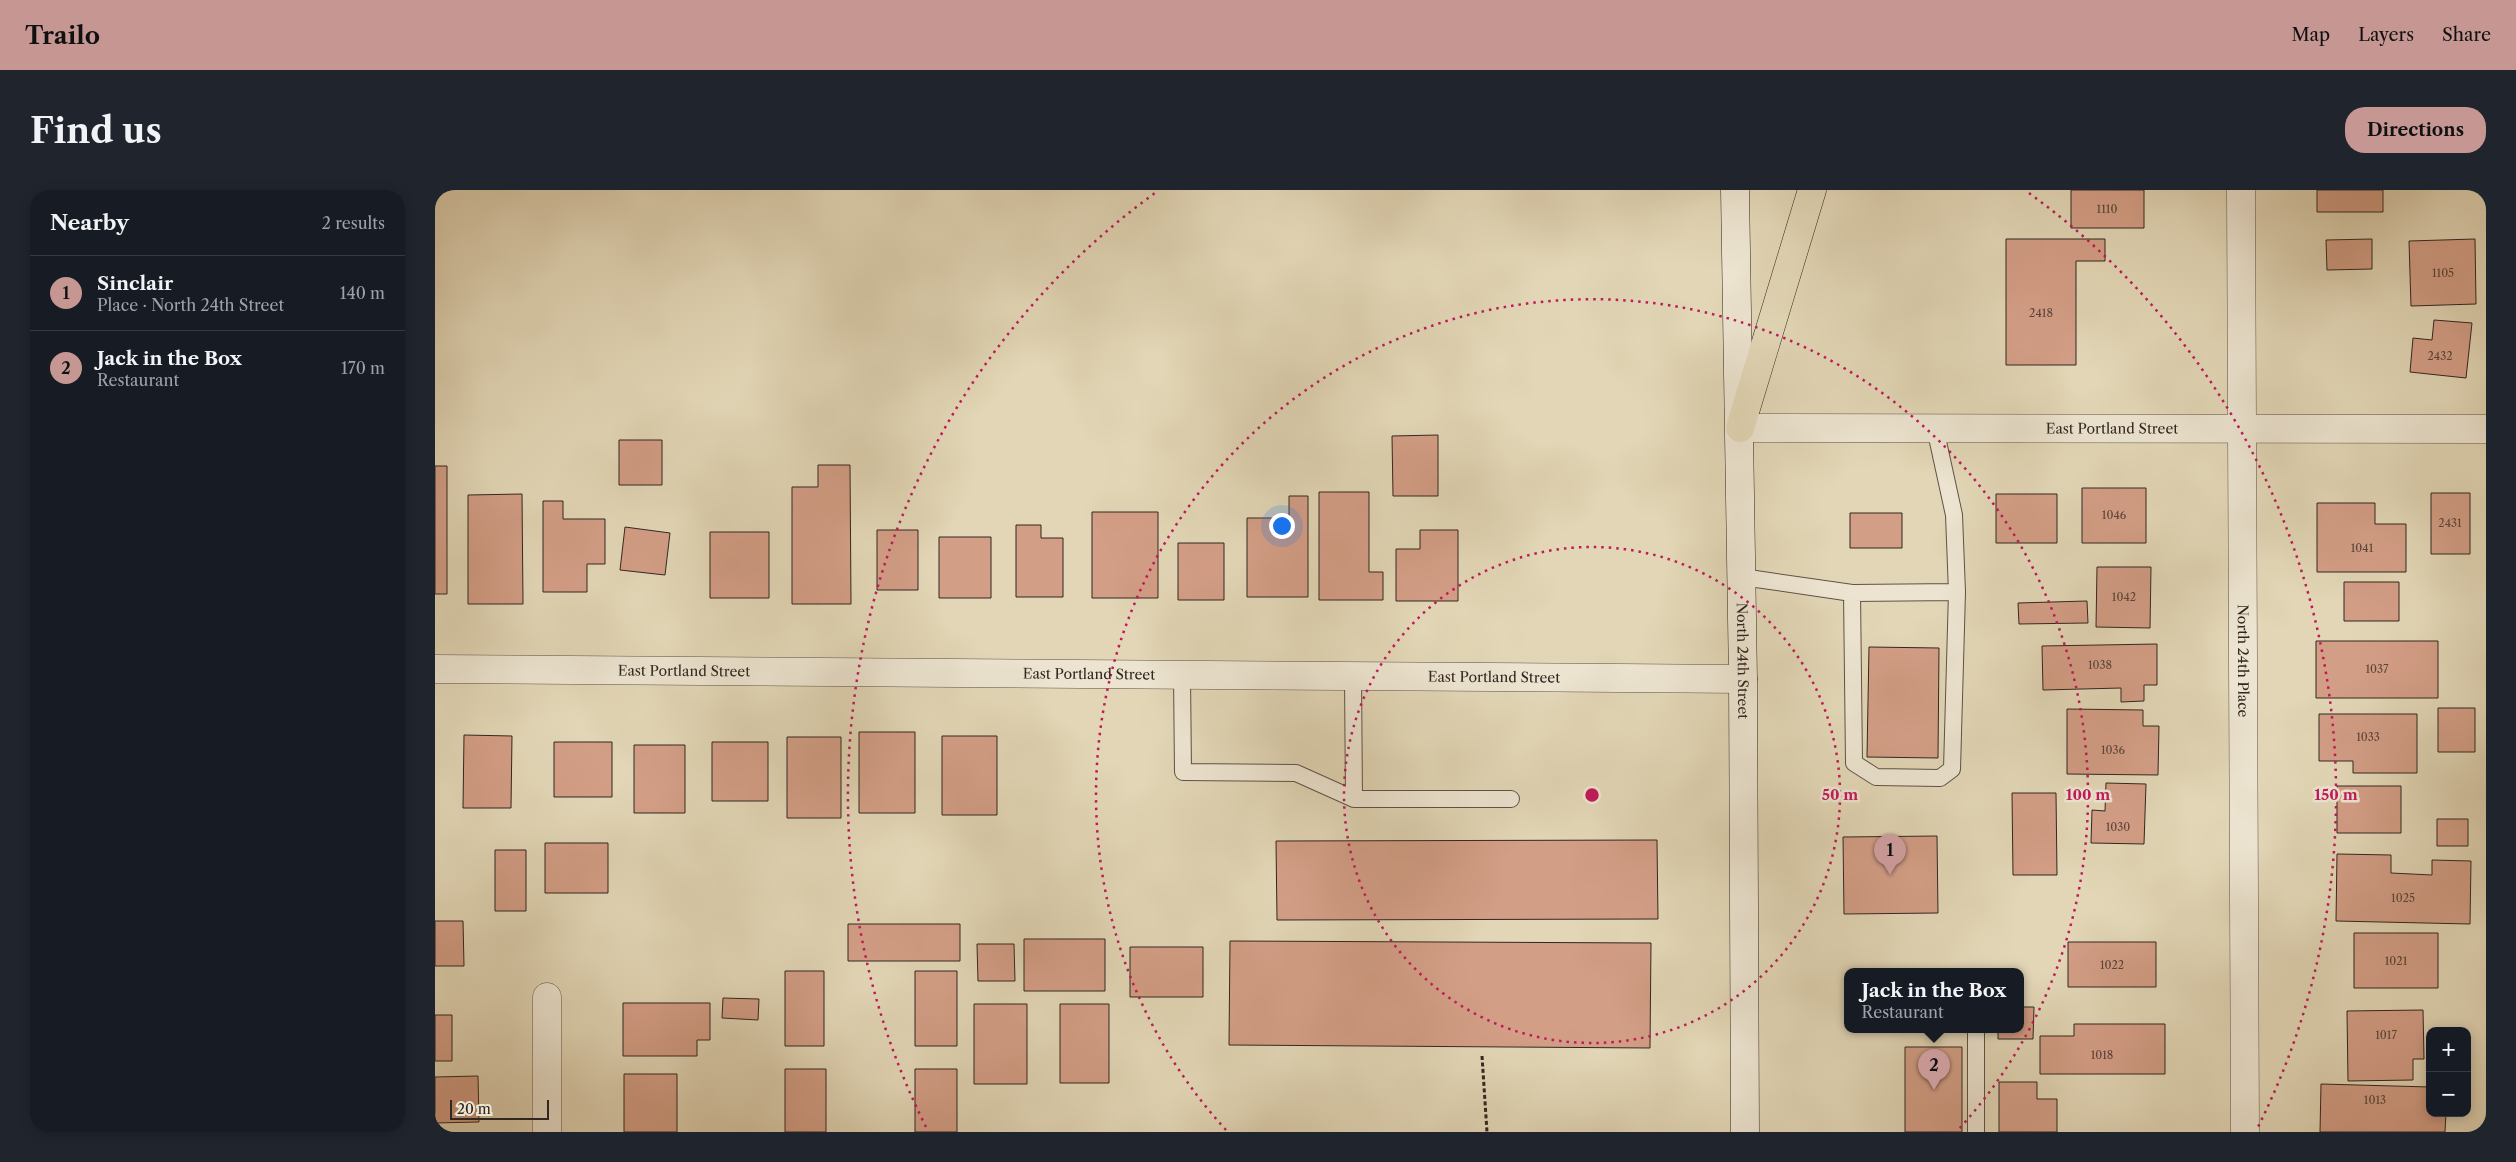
<!DOCTYPE html>
<html lang="en">
<head>
<meta charset="utf-8">
<style>
  :root { --surface:#171b24; --page:#20242c; --text:#f1f3f6; --muted:#9ea1a6; --line:#363941; --accent:#c59692 }
  body { margin:0; font-family:"Libre Caslon Text",serif; background:var(--page); color:var(--text) }
  .controls { position:absolute; right:15px; bottom:15px; display:grid; overflow:hidden; border-radius:10px; box-shadow:0 2px 12px #0003 }
  .controls button { width:45px; height:45px; display:grid; place-items:center; padding:0; border:0; border-bottom:1px solid var(--line); background:var(--surface); color:var(--text); font:25px sans-serif }
  .scale { position:absolute; left:15px; bottom:12px; width:99px; box-sizing:border-box; padding-left:5px; border:2px solid #322620; border-top:0; font-size:14px; line-height:18px; white-space:nowrap; color:#322620; -webkit-text-stroke:4px #ece4d0; paint-order:stroke }
  .you { position:absolute; left:846px; top:335px; width:18px; height:18px; margin:-12px; border:4px solid #fff; border-radius:50%; background:#1a73e8; box-shadow:0 0 0 8px #1a73e833 }
  .badge { display:grid; place-items:center; width:32px; height:32px; border-radius:50%; background:var(--accent); color:#111; font-size:16px; font-weight:700 }
  .pin { position:absolute; translate:-50% -41px; filter:drop-shadow(0 1px 2px #0008) }
  .pin::after { content:''; position:absolute; top:26px; width:18px; height:15px; background:inherit; clip-path:polygon(0 0,100% 0,50% 100%) }
  .popup { position:absolute; left:1409px; top:778px; width:180px; height:65px; box-sizing:border-box; display:grid; place-content:center; border-radius:10px; background:var(--surface); filter:drop-shadow(0 1px 4px #0005); font-size:16px; white-space:nowrap; color:var(--muted) }
  .popup b { font-size:19px; color:var(--text) }
  .popup::after { content:''; position:absolute; left:50%; top:100%; margin-left:-10px; border:10px solid transparent; border-top-color:var(--surface) }
  .list { margin:0; padding:0; list-style:none }
  h2 { display:flex; justify-content:space-between; align-items:center; height:65px; margin:0; padding:0 20px; font-size:21px }
  h2 small { font-size:16px; font-weight:400; color:var(--muted) }
  .list li { display:grid; grid-template-columns:32px 1fr auto; gap:15px; align-items:center; box-sizing:border-box; height:75px; padding:0 20px; border-top:1px solid var(--line) }
  .list b { display:block; font-size:19px; white-space:nowrap }
  .list p { margin:0; font-size:16px; white-space:nowrap; color:var(--muted) }
  .list em { font-size:16px; font-style:normal; color:var(--muted) }
  .map { position:relative; flex:none; width:2051px; height:942px; overflow:hidden; border-radius:20px }
  header { display:flex; align-items:center; gap:30px; box-sizing:border-box; height:70px; padding:0 25px; background:var(--accent); color:#111 }
  header strong { font-size:24px }
  nav { display:flex; gap:28px; margin-inline-start:auto; font-size:18px }
  .intro { display:flex; align-items:center; justify-content:space-between; box-sizing:border-box; height:120px; padding:0 30px }
  h1 { margin:0; font-size:35px }
  .button { padding:12px 22px; border-radius:20px; background:var(--accent); color:#111; font-size:18px; font-weight:700 }
  main { display:flex; gap:30px; padding:0 30px }
  aside { flex:1; background:var(--surface); border-radius:20px; box-shadow:0 2px 12px #0003 }
  .map>svg:first-child { display:block }
  .building { fill:#d39e86; stroke:#322620 }
  .lines { fill:none; stroke-linecap:round; stroke-linejoin:round }
  .service-casing { stroke:#5e5246; stroke-width:18 }
  .minor-casing { stroke:#5e5246; stroke-width:29 }
  .secondary-casing { stroke:#322620; stroke-width:29 }
  .motorway-casing { stroke:#322620; stroke-width:29 }
  .path { stroke:#322620; stroke-width:3; stroke-dasharray:4 2.5; stroke-linecap:butt }
  .service { stroke:#ece4d0; stroke-width:16 }
  .minor { stroke:#ece4d0; stroke-width:28 }
  .secondary { stroke:#ece4d0; stroke-width:28 }
  .motorway { stroke:#e2d6b6; stroke-width:28 }
  .ring { fill:none; stroke:#c2185b; stroke-width:2.5; stroke-dasharray:2.5 5 }
  .labels { text-anchor:middle; stroke-width:5; stroke-linejoin:round; paint-order:stroke }
  .number-label { font-size:11px; fill:#5a443a }
  .street-label { font-size:14px; fill:#322620; stroke:#ece4d0 }
  .centre { fill:#c2185b; stroke:#ece4d0; stroke-width:2.5 }
  .ring-label { font-size:15px; text-anchor:middle; font-weight:bold; fill:#c2185b; stroke:#ece4d0; stroke-width:5; stroke-linejoin:round; paint-order:stroke }
</style>
</head>
<body>
<header>
<strong>Trailo</strong>
<nav><a>Map</a><a>Layers</a><a>Share</a></nav>
</header>
<div class="intro"><h1>Find us</h1><a class="button">Directions</a></div>
<main>
<aside>
<h2>Nearby<small>2 results</small></h2>
<ul class="list">
<li><span class="badge">1</span><div><b>Sinclair</b><p>Place · North 24th Street</p></div><em>140 m</em></li>
<li><span class="badge">2</span><div><b>Jack in the Box</b><p>Restaurant</p></div><em>170 m</em></li>
</ul>
</aside>
<div class="map">
<svg width="2051" height="942" viewBox="0 0 2051 942">
  <rect width="100%" height="100%" fill="#e2d6b6"/>
  <filter id="stains"><feTurbulence type="fractalNoise" baseFrequency=".004" numOctaves="4"/><feColorMatrix values="0 0 0 0 .2 0 0 0 0 .09 0 0 0 0 .02 0 0 0 .5 -.17"/></filter>
  <radialGradient id="worn" r=".72"><stop offset=".6" stop-color="#630" stop-opacity="0"/><stop offset="1" stop-color="#630" stop-opacity=".3"/></radialGradient>
  <path class="building" d="M 1636,0 L 1709,0 L 1709,38 L 1636,38 Z
    M 1882,0 L 1948,0 L 1948,22 L 1882,22 Z
    M 1571,49 L 1670,49 L 1670,71 L 1641,71 L 1641,175 L 1571,175 Z
    M 1937,49 L 1937,79 L 1892,80 L 1891,50 Z
    M 2040,49 L 2041,114 L 1976,116 L 1974,51 Z
    M 1999,130 L 2037,133 L 2031,188 L 1975,182 L 1978,148 L 1997,150 Z
    M 1003,245 L 1003,306 L 958,306 L 957,246 Z
    M 184,250 L 227,250 L 227,295 L 184,295 Z
    M 383,275 L 415,275 L 416,414 L 357,414 L 357,297 L 383,297 Z
    M 0,276 L 12,276 L 12,404 L 0,404 Z
    M 1647,298 L 1711,298 L 1711,353 L 1647,353 Z
    M 884,302 L 934,302 L 934,382 L 948,382 L 948,410 L 884,410 Z
    M 1996,303 L 2035,303 L 2035,364 L 1996,364 Z
    M 87,304 L 88,414 L 33,414 L 33,305 Z
    M 1561,304 L 1622,304 L 1622,353 L 1561,353 Z
    M 854,306 L 873,306 L 873,407 L 812,407 L 812,328 L 854,328 Z
    M 108,311 L 128,311 L 128,329 L 170,329 L 170,374 L 152,374 L 152,402 L 108,402 Z
    M 1882,313 L 1940,313 L 1940,334 L 1971,334 L 1971,382 L 1882,382 Z
    M 657,322 L 723,322 L 723,408 L 657,408 Z
    M 1415,323 L 1467,323 L 1467,358 L 1415,358 Z
    M 581,335 L 606,335 L 606,348 L 628,348 L 628,407 L 581,407 Z
    M 190,337 L 235,343 L 230,385 L 185,380 Z
    M 442,340 L 483,340 L 483,400 L 442,400 Z
    M 985,340 L 1023,340 L 1023,411 L 961,411 L 961,359 L 985,359 Z
    M 275,342 L 334,342 L 334,408 L 275,408 Z
    M 504,347 L 556,347 L 556,408 L 504,408 Z
    M 743,353 L 789,353 L 789,410 L 743,410 Z
    M 1662,377 L 1716,377 L 1715,438 L 1661,437 Z
    M 1909,392 L 1964,392 L 1964,431 L 1909,431 Z
    M 1652,411 L 1653,433 L 1584,434 L 1583,413 Z
    M 1881,451 L 2003,451 L 2003,508 L 1881,508 Z
    M 1722,454 L 1722,495 L 1709,495 L 1709,511 L 1686,512 L 1686,498 L 1608,500 L 1607,456 Z
    M 1434,457 L 1504,458 L 1503,568 L 1432,567 Z
    M 2003,518 L 2040,518 L 2040,562 L 2003,562 Z
    M 1632,519 L 1708,520 L 1708,536 L 1724,536 L 1723,585 L 1632,584 Z
    M 1884,524 L 1982,524 L 1982,583 L 1918,583 L 1918,571 L 1884,571 Z
    M 424,542 L 480,542 L 480,623 L 424,623 Z
    M 29,545 L 77,546 L 76,618 L 28,618 Z
    M 507,546 L 562,546 L 562,625 L 507,625 Z
    M 352,547 L 406,547 L 406,628 L 352,628 Z
    M 119,552 L 177,552 L 177,607 L 119,607 Z
    M 277,552 L 333,552 L 333,611 L 277,611 Z
    M 199,555 L 250,555 L 250,623 L 199,623 Z
    M 1671,593 L 1711,594 L 1709,654 L 1656,653 L 1657,620 L 1670,621 Z
    M 1902,596 L 1966,596 L 1966,643 L 1902,643 Z
    M 1577,603 L 1621,603 L 1622,685 L 1578,685 Z
    M 2002,629 L 2033,629 L 2033,656 L 2002,656 Z
    M 1502,646 L 1503,723 L 1409,724 L 1408,647 Z
    M 1222,650 L 1223,729 L 842,730 L 841,651 Z
    M 110,653 L 173,653 L 173,703 L 110,703 Z
    M 60,660 L 91,660 L 91,721 L 60,721 Z
    M 1902,664 L 1956,665 L 1956,683 L 1997,685 L 1997,670 L 2036,671 L 2035,734 L 1901,731 Z
    M 0,731 L 28,731 L 29,776 L 0,776 Z
    M 413,734 L 525,734 L 525,771 L 413,771 Z
    M 1919,743 L 2003,743 L 2003,798 L 1919,798 Z
    M 589,749 L 670,749 L 670,801 L 589,801 Z
    M 795,751 L 1216,753 L 1215,858 L 794,855 Z
    M 1633,752 L 1721,752 L 1721,797 L 1633,797 Z
    M 542,754 L 579,754 L 580,791 L 543,791 Z
    M 695,757 L 768,757 L 768,807 L 695,807 Z
    M 350,781 L 389,781 L 389,856 L 350,856 Z
    M 480,781 L 522,781 L 522,856 L 480,856 Z
    M 288,808 L 324,809 L 323,830 L 287,828 Z
    M 188,813 L 275,813 L 275,850 L 262,850 L 262,866 L 188,866 Z
    M 539,814 L 592,814 L 592,894 L 539,894 Z
    M 625,814 L 674,814 L 674,893 L 625,893 Z
    M 1585,817 L 1599,817 L 1598,849 L 1563,849 L 1563,839 L 1585,839 Z
    M 1988,820 L 1989,869 L 1978,869 L 1978,890 L 1913,891 L 1912,821 Z
    M 0,825 L 17,825 L 17,871 L 0,871 Z
    M 1639,834 L 1730,834 L 1730,884 L 1605,884 L 1605,846 L 1639,846 Z
    M 1470,857 L 1527,857 L 1527,942 L 1470,942 Z
    M 350,879 L 391,879 L 391,942 L 350,942 Z
    M 480,879 L 522,879 L 522,942 L 480,942 Z
    M 189,884 L 242,884 L 242,942 L 189,942 Z
    M 43,886 L 44,932 L 0,933 L 0,887 Z
    M 1564,892 L 1602,892 L 1602,909 L 1622,909 L 1622,942 L 1564,942 Z
    M 1886,894 L 1995,897 L 1995,923 L 2011,923 L 2010,942 L 1885,942 Z"/>
  <g class="lines">
    <defs>
      <path id="service" d="M 1500,238 L 1519,325 L 1522,402 L 1417,403 L 1419,573 L 1441,587 L 1505,588 L 1517,579 L 1522,402
        M 1307,387 L 1417,403
        M 747,485 L 748,582 L 861,583 L 919,609
        M 918,486 L 919,609 L 1076,609
        M 1541,942 L 1541,839"/>
      <g id="minor">
        <path id="s1" d="M 1806,0 L 1810,942"/>
        <path id="s2" d="M 1305,238 L 2051,239"/>
        <path id="s3" d="M 0,479 L 1308,489"/>
        <path d="M 112,807 L 112,942"/>
      </g>
      <g id="secondary">
        <path id="s4" d="M 1300,0 L 1308,489 L 1310,942"/>
      </g>
      <path id="motorway" d="M 1305,238 L 1377,0"/>
    </defs>
    <use href="#service" class="service-casing"/>
    <use href="#minor" class="minor-casing"/>
    <use href="#secondary" class="secondary-casing"/>
    <use href="#motorway" class="motorway-casing"/>
    <path class="path" d="M 1047,866 L 1052,942"/>
    <use href="#service" class="service"/>
    <use href="#minor" class="minor"/>
    <use href="#secondary" class="secondary"/>
    <use href="#motorway" class="motorway"/>
  </g>
  <g class="ring">
    <circle cx="1157" cy="605" r="248"/>
    <path d="M791 940A496 496 0 1 1 1523 940"/>
    <path d="M491 937A744 744 0 0 1 720 3M1594 3A744 744 0 0 1 1823 937"/>
  </g>
  <g class="labels">
    <g class="number-label">
      <text x="1672" y="23">1110</text>
      <text x="2008" y="87">1105</text>
      <text x="1606" y="127">2418</text>
      <text x="2005" y="170">2432</text>
      <text x="1679" y="329">1046</text>
      <text x="2015" y="337">2431</text>
      <text x="1927" y="362">1041</text>
      <text x="1689" y="411">1042</text>
      <text x="1665" y="479">1038</text>
      <text x="1942" y="483">1037</text>
      <text x="1933" y="551">1033</text>
      <text x="1678" y="564">1036</text>
      <text x="1683" y="641">1030</text>
      <text x="1968" y="712">1025</text>
      <text x="1961" y="775">1021</text>
      <text x="1677" y="779">1022</text>
      <text x="1951" y="849">1017</text>
      <text x="1667" y="869">1018</text>
      <text x="1940" y="914">1013</text>
    </g>
    <g class="street-label">
      <text dy="5" stroke="none"><textPath href="#s2" startOffset="372">East Portland Street</textPath></text>
      <text dy="5" stroke="none"><textPath href="#s4" startOffset="471">North 24th Street</textPath></text>
      <text dy="5" stroke="none"><textPath href="#s1" startOffset="471">North 24th Place</textPath></text>
      <text dy="5" stroke="none"><textPath href="#s3" startOffset="249">East Portland Street</textPath></text>
      <text dy="5" stroke="none"><textPath href="#s3" startOffset="654">East Portland Street</textPath></text>
      <text dy="5" stroke="none"><textPath href="#s3" startOffset="1059">East Portland Street</textPath></text>
    </g>
  </g>
  <circle cx="1157" cy="605" r="8" class="centre"/>
  <g class="ring-label">
    <text x="1405" y="610">50 m</text>
    <text x="1653" y="610">100 m</text>
    <text x="1901" y="610">150 m</text>
  </g>
  <rect width="100%" height="100%" filter="url(#stains)"/>
  <rect width="100%" height="100%" fill="url(#worn)"/>
</svg>
<div class="controls">
<button>+</button>
<button>−</button>
</div>
<div class="scale">20 m</div>
<div class="you"></div>
<div class="pin badge" style="left:1455px;top:685px">1</div>
<div class="pin badge" style="left:1499px;top:900px">2</div>
<div class="popup"><b>Jack in the Box</b>Restaurant</div>
</div>
</main>
</body>
</html>
